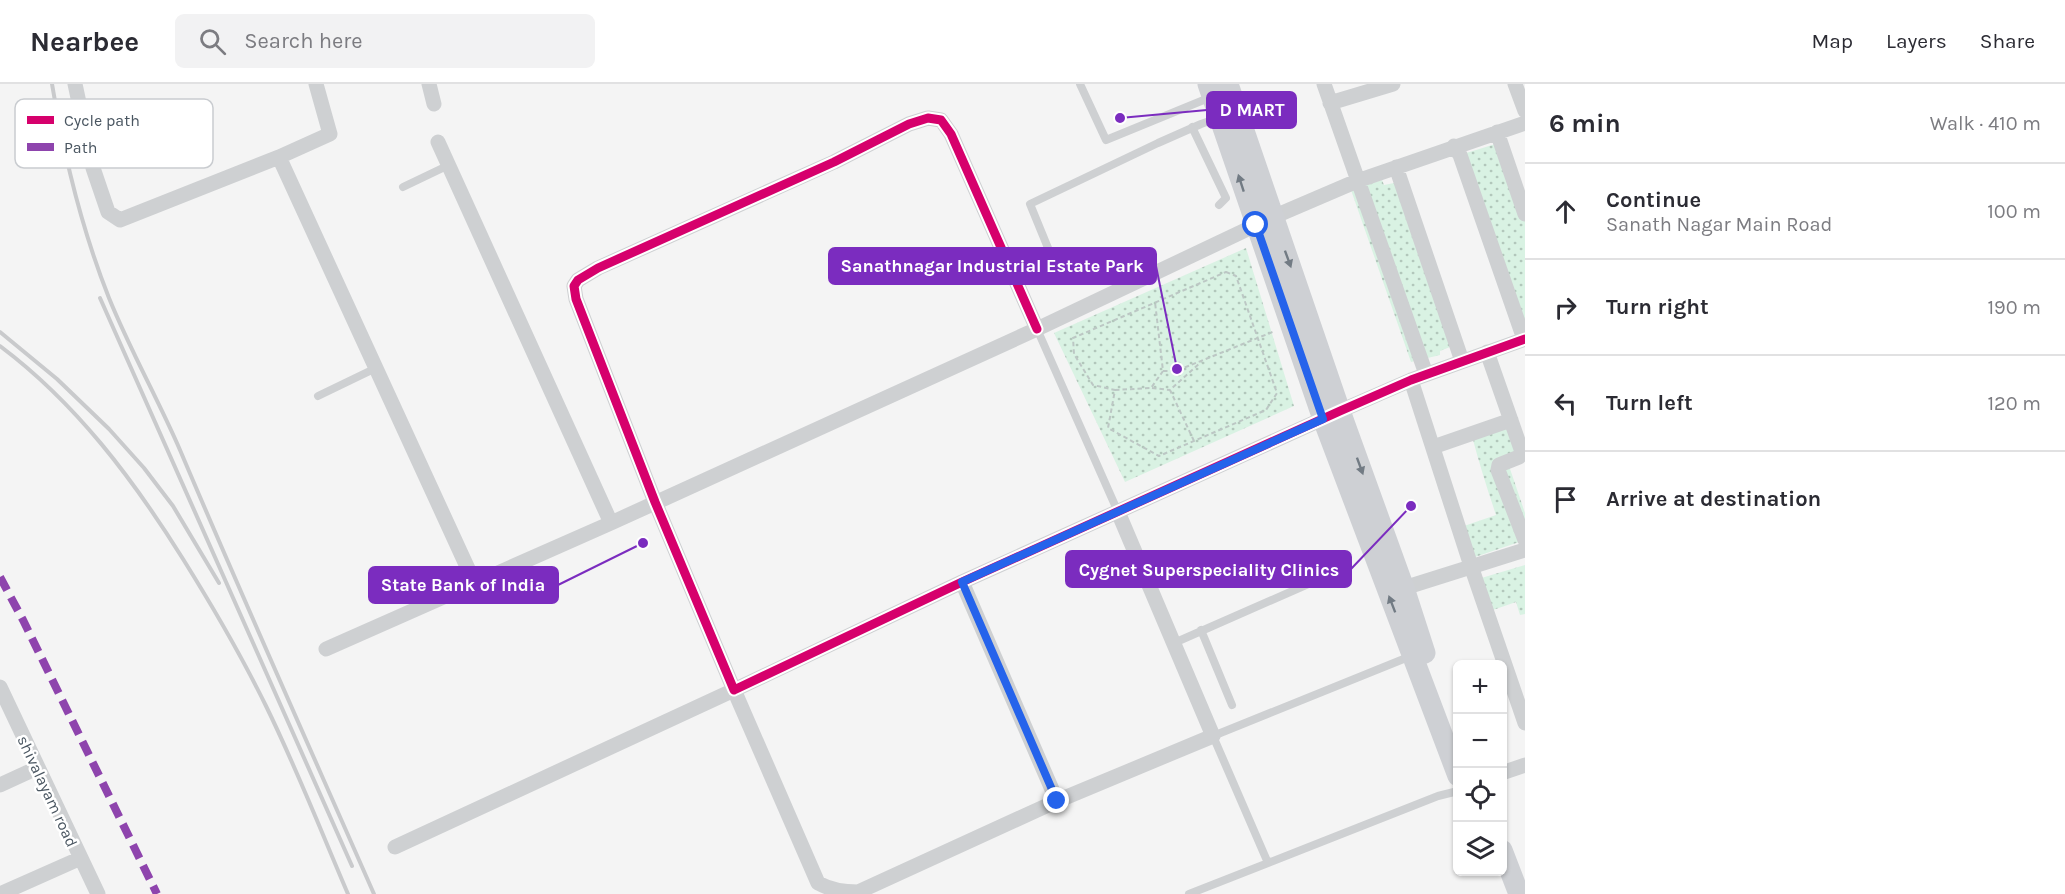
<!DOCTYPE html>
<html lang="en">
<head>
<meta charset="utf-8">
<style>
  :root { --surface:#fff; --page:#f2f2f3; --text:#2b2b33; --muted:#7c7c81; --line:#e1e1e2 }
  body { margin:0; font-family:Karla,sans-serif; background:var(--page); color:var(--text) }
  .controls { position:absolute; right:18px; bottom:18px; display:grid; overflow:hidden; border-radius:9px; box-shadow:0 2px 4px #0004 }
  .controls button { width:54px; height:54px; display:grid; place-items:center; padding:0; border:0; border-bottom:2px solid var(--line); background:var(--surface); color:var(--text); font:30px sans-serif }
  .stop { position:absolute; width:18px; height:18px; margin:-14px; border:4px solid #2563eb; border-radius:50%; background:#fff }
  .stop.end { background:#2563eb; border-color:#fff; box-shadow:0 2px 6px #0008 }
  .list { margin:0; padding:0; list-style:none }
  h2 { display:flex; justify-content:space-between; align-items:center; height:78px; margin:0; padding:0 24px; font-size:26px }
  h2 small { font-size:20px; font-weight:400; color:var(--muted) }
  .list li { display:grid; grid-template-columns:39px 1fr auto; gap:18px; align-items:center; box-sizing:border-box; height:96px; padding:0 24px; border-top:2px solid var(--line) }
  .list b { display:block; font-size:22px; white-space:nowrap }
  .list p { margin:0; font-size:20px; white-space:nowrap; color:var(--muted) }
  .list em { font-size:20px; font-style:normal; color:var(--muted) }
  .icon { flex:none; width:33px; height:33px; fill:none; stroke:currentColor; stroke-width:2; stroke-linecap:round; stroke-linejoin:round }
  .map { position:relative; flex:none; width:1525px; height:810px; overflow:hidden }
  header { display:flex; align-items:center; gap:36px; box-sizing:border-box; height:84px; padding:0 30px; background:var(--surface); border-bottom:2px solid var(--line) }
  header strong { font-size:28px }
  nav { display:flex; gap:33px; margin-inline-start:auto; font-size:21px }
  .search { width:420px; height:54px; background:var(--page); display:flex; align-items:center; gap:15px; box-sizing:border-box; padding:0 21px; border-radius:9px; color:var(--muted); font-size:22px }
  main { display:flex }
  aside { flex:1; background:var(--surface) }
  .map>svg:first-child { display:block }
  .grass { fill:url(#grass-dots) }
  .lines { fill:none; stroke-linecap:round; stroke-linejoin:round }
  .path { stroke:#bcc7c4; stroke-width:2; stroke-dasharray:4.5 3; stroke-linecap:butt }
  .lane { stroke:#ced0d2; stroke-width:8 }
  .street { stroke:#ced0d2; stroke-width:15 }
  .secondary { stroke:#ced0d4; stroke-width:21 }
  .rail { stroke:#c9cacc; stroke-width:4 }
  .quiet { stroke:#8e44ad; stroke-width:8; stroke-dasharray:15 8; stroke-linecap:butt }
  .cycleway-casing { stroke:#fff; stroke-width:13 }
  .cycleway { stroke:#d6006c; stroke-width:9 }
  .oneway { fill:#727b84 }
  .route { stroke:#2563eb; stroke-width:8 }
  .labels { text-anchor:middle; stroke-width:5; stroke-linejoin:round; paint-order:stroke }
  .street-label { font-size:16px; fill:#4a5661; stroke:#fff }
  .key { fill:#fff; stroke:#c9ccd0; stroke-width:1.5 }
  .key-label { font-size:16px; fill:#4a5661 }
  .leader { fill:none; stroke:#7b2cbf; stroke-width:2 }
  .callout-dot { fill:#7b2cbf; stroke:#fff; stroke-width:2 }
  .callout { fill:#7b2cbf; stroke:#7b2cbf; stroke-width:2 }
  .callout-label { font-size:18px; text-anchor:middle; font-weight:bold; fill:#fff }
</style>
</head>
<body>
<header>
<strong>Nearbee</strong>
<div class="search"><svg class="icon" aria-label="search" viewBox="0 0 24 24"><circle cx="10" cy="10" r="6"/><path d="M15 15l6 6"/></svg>Search here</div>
<nav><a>Map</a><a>Layers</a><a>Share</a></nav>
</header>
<main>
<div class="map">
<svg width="1525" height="810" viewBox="0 0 1525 810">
  <defs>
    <pattern id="grass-dots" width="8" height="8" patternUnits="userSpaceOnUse" patternTransform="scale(1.5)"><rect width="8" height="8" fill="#d9f2e3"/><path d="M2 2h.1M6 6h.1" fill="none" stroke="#b2c7bb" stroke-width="1.8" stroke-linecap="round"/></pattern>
  </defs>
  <rect width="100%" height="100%" fill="#f4f4f4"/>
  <path class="grass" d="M 1502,58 L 1525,124 L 1525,242 L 1463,70 Z
    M 1382,96 L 1384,101 L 1399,98 L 1455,261 L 1440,267 L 1440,271 L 1411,278 L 1351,106 Z
    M 1246,164 L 1294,322 L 1125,398 L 1054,249 Z
    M 1509,339 L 1519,369 L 1507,376 L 1525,429 L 1525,456 L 1475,473 L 1464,442 L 1496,431 C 1487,404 1479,379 1472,352 Z
    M 1525,481 L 1525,530 L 1520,531 L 1516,518 L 1490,527 L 1478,495 Z"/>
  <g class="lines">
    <path class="path" d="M 1226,188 L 1236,192 L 1277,309 L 1266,326 L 1159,372 L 1108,344 L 1115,306 L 1093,301 L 1074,270 L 1073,254 Z
      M 1163,287 L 1176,287 L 1275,247
      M 1152,304 L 1170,306
      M 1115,306 L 1151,304 L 1163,287 L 1155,218
      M 1194,357 L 1170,306 L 1202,277"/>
    <path class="lane" d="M 1080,0 L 1106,56 L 1211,13
      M 1192,43 L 1226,114 L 1219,121
      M 403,103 L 449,81
      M 1055,181 L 1030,120 L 1158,59 L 1201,40 L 1218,34
      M 1037,245 L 1118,428
      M 318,312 L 376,284
      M 1201,546 L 1232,621
      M 1174,559 L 1331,490
      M 1411,572 L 1213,652 L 1268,779 L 1438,712 L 1458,707
      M 1189,810 L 1268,779"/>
    <path class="street" d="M 75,0 L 93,84 L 108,128 L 120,136 L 279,73 L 475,500
      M 429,0 L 434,20
      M 1324,0 L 1426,290
      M 1515,0 L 1525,27
      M 1330,19 L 1393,0
      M 1497,48 L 1525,130
      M 438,58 L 611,439
      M 1454,62 L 1460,71 L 1524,255
      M 279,73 L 330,50 L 316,0
      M 1396,83 L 1462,277
      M 1037,245 L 951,50 L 941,36 L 928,34 L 909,40 L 834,78 L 598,184 L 578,196 L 574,202 L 576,215 L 655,418 L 734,606 L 962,498 L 1340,327 L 1411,296 L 1525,255
      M 1487,268 L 1521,365 L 1522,370 L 1519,373 L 1499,381 L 1498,386 L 1525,456
      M 1411,296 L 1471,482 L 1525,639
      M 1433,363 L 1511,336
      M 962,498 L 1057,717
      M 1404,504 L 1525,466
      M 326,565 L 611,439 L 1037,245 L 1273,133 L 1357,97 L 1525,39
      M 0,603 L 98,810
      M 1502,689 L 1525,681
      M 0,701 L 37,684
      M 395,763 L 734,606 L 818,799 C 831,806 843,808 858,808 L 1057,717 L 1213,652 L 1118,428
      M 0,810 L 81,774"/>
    <path class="secondary" d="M 1208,0 L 1323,335 L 1458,692
      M 1228,0 L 1340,327 L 1404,504 L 1425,569
      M 1502,766 L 1519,810"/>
    <path class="rail" d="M 52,0 C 64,72 82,146 109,214 C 130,266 158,315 180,366 C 243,515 309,662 374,810
      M 100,214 L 352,782
      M 0,248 L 57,295 L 109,345 L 144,384 L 173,422 L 219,499
      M 0,262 C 76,319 133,395 183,475 C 213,523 241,571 266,622 C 296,683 321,747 348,810"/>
    <path class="quiet" d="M 0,493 L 23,536 L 157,810"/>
    <defs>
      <path id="cycleway" d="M 1037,245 L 951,50 L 941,36 L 928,34 L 909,40 L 834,78 L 598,184 L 578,196 L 574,202 L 576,215 L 655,418 L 734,606 L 962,498 L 1340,327 L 1411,296 L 1525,255"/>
    </defs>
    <use href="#cycleway" class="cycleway-casing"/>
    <use href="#cycleway" class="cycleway"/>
  </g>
  <defs><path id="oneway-solid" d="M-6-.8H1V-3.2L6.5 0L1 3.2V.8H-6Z" transform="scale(1.5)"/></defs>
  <g class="oneway">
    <use href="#oneway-solid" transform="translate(1241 99) rotate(-108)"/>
    <use href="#oneway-solid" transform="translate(1288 175) rotate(70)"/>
    <use href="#oneway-solid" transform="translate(1360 382) rotate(70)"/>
    <use href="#oneway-solid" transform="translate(1392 520) rotate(-111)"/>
  </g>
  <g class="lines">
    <path class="route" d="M 1057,717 L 962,498 L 1323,335 L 1256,141"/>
  </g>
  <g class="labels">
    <g class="street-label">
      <text transform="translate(48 707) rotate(65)" y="6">shivalayam road</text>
    </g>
  </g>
  <rect x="15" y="15" width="198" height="69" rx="9" class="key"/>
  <rect x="27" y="32" width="27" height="8" fill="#d6006c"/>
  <rect x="27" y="59" width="27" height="8" fill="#8e44ad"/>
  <g class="key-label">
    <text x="64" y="42">Cycle path</text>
    <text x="64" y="69">Path</text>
  </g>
  <path class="leader" d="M1120 34L1207 26M1177 285L1156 182M1411 422L1351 485M643 459L558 501"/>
  <g class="callout-dot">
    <circle cx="1120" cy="34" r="6"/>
    <circle cx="1177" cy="285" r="6"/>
    <circle cx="1411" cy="422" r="6"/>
    <circle cx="643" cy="459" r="6"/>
  </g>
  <g class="callout">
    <rect x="1207" y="8" width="89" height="36" rx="6"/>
    <rect x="829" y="164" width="327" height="36" rx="6"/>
    <rect x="1066" y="467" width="285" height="36" rx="6"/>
    <rect x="369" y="483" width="189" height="36" rx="6"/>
  </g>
  <g class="callout-label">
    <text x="1252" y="32">D MART</text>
    <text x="992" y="188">Sanathnagar Industrial Estate Park</text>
    <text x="1209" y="492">Cygnet Superspeciality Clinics</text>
    <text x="463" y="507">State Bank of India</text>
  </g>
</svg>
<div class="controls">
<button>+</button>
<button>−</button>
<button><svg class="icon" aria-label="locate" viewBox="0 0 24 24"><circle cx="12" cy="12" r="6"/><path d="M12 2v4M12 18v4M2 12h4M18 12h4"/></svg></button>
<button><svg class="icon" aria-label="layers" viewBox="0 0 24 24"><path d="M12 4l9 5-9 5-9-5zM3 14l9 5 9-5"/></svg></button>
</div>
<div class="stop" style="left:1256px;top:141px"></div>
<div class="stop end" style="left:1057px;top:717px"></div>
</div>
<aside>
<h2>6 min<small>Walk · 410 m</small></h2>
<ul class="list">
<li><svg class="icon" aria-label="ahead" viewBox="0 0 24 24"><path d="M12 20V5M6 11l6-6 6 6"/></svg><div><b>Continue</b><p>Sanath Nagar Main Road</p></div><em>100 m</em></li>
<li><svg class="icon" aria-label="right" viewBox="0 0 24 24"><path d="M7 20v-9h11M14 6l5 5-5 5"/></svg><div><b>Turn right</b></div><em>190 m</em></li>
<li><svg class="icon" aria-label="left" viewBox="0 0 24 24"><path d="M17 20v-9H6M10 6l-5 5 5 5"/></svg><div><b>Turn left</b></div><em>120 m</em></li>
<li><svg class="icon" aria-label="arrive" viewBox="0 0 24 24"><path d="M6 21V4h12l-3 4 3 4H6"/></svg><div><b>Arrive at destination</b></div></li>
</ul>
</aside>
</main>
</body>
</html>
